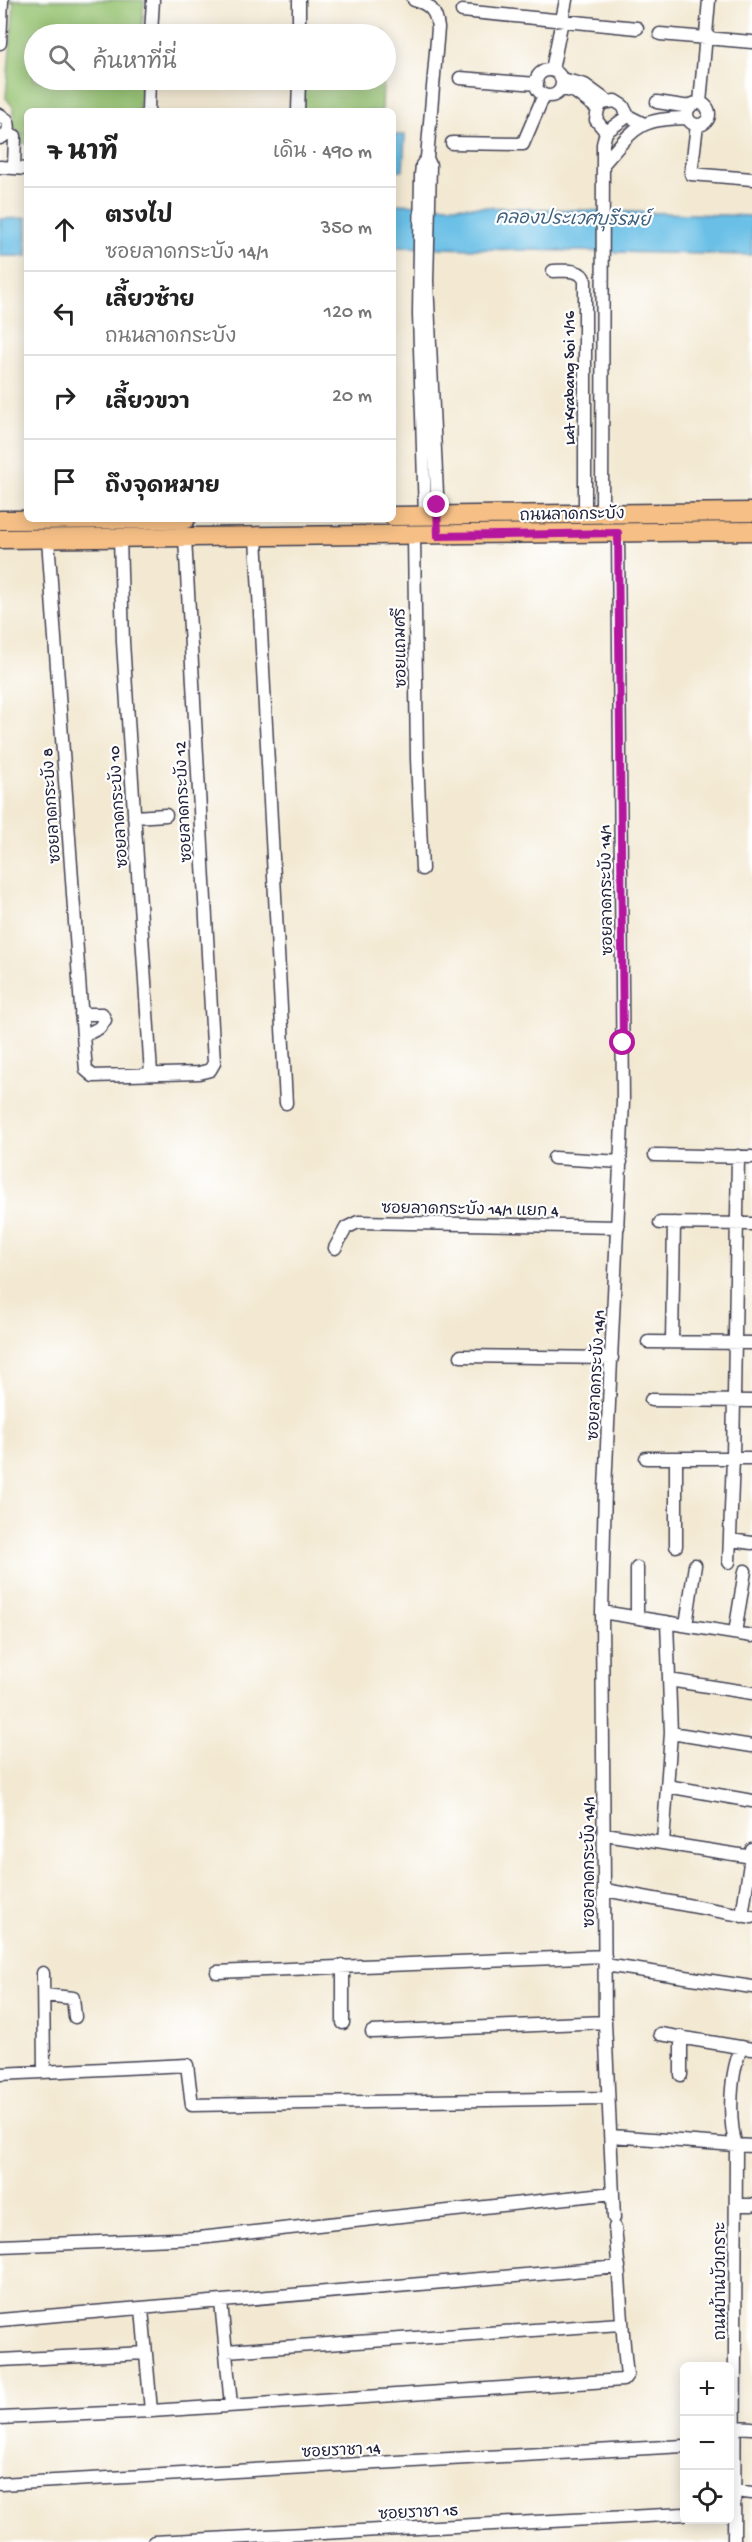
<!DOCTYPE html>
<html lang="th">
<head>
<meta charset="utf-8">
<style>
  :root { --surface:#fff; --page:#f6f6f6; --text:#222; --muted:#767676; --line:#e0e0e0 }
  body { margin:0; font-family:"Gochi Hand","Playpen Sans Thai",sans-serif; background:var(--page); color:var(--text) }
  .controls { position:absolute; right:18px; bottom:18px; display:grid; overflow:hidden; border-radius:9px; box-shadow:0 3px 15px #0003 }
  .controls button { width:54px; height:54px; display:grid; place-items:center; padding:0; border:0; border-bottom:2px solid var(--line); background:var(--surface); color:var(--text); font:30px sans-serif }
  .stop { position:absolute; width:18px; height:18px; margin:-14px; border:4px solid #b5179e; border-radius:50%; background:#fff }
  .stop.end { background:#b5179e; border-color:#fff; box-shadow:0 2px 6px #0008 }
  .list { margin:0; padding:0; list-style:none }
  h2 { display:flex; justify-content:space-between; align-items:center; height:78px; margin:0; padding:0 24px; font-size:26px }
  h2 small { font-size:20px; font-weight:400; color:var(--muted) }
  .list li { display:grid; grid-template-columns:39px 1fr auto; gap:18px; align-items:center; box-sizing:border-box; height:84px; padding:0 24px; border-top:2px solid var(--line) }
  .list b { display:block; font-size:22px; white-space:nowrap }
  .list p { margin:0; font-size:20px; white-space:nowrap; color:var(--muted) }
  .list em { font-size:20px; font-style:normal; color:var(--muted) }
  .icon { flex:none; width:33px; height:33px; fill:none; stroke:currentColor; stroke-width:2; stroke-linecap:round; stroke-linejoin:round }
  .map { position:relative; flex:none; width:752px; height:2542px; overflow:hidden }
  .search { position:absolute; background:var(--surface); box-shadow:0 3px 15px #0003; left:24px; top:24px; width:372px; height:66px; display:flex; align-items:center; gap:15px; box-sizing:border-box; padding:0 21px; border-radius:33px; color:var(--muted); font-size:22px }
  .panel { position:absolute; background:var(--surface); box-shadow:0 3px 15px #0003; left:24px; top:108px; width:372px; height:414px; border-radius:9px }
  .map>svg:first-child { display:block }
  .green { fill:#95c271; stroke:#5c7256; stroke-width:1.5 }
  .water { fill:#69bfe6; stroke:#467090; stroke-width:1.5 }
  .lines { fill:none; stroke-linecap:round; stroke-linejoin:round }
  .minor-casing { stroke:#414052; stroke-width:15 }
  .primary-casing { stroke:#414052; stroke-width:21 }
  .minor { stroke:#fff; stroke-width:12 }
  .primary { stroke:#f5bf86; stroke-width:18 }
  .route { stroke:#b5179e; stroke-width:8 }
  .labels { text-anchor:middle; stroke-width:4.5; stroke-linejoin:round; paint-order:stroke }
  .street-label { font-size:16px; fill:#22223b; stroke:#fff }
  .water-label { font-size:18px; font-style:italic; fill:#3e617f; stroke:#fff }
</style>
</head>
<body>
<div class="map">
<svg width="752" height="2542" viewBox="0 0 752 2542">
  <rect width="100%" height="100%" fill="#fff"/>
  <filter id="ink" filterUnits="userSpaceOnUse"><feTurbulence type="fractalNoise" baseFrequency=".0167" numOctaves="2"/><feDisplacementMap in="SourceGraphic" scale="12" xChannelSelector="R" yChannelSelector="G"/><feConvolveMatrix kernelMatrix="1 2 1 2 8 2 1 2 1" color-interpolation-filters="sRGB"/></filter>
  <filter id="wash" filterUnits="userSpaceOnUse"><feTurbulence type="fractalNoise" baseFrequency=".008" numOctaves="4" result="noise"/><feDisplacementMap in="SourceGraphic" scale="24" xChannelSelector="R" yChannelSelector="G"/><feGaussianBlur stdDeviation="1.35" result="paint"/><feColorMatrix in="noise" values="0 0 0 0 0 0 0 0 0 0 0 0 0 0 0 0 0 1.4 0 .05"/><feComposite in="paint" operator="in"/></filter>
  <g filter="url(#wash)">
    <rect width="100%" height="100%" fill="#f3e9d3"/>
    <path class="green" d="M 0,0 L 144,0 L 142,34 L 34,34 L 34,80 L 141,80 L 139,111 L 27,111 L 27,144 L 21,143 L 22,133 L 13,129 L 14,108 L 6,98 L 14,2 Z
      M 305,24 L 385,32 L 385,34 L 304,34 Z
      M 304,80 L 383,80 L 382,111 L 302,111 Z"/>
    <path class="water" d="M 393,135 L 405,135 L 403,170 L 393,170 Z
      M 393,204 L 752,216 L 752,255 L 393,247 Z
      M 27,218 L 27,256 L 0,256 L 0,219 Z"/>
  </g>
  <g filter="url(#ink)">
    <g class="lines">
      <defs>
        <path id="minor" d="M 299,0 L 299,34
          M 414,0 C 430,4 436,11 438,28 L 427,158 L 422,165 L 421,175 L 419,314 L 425,516
          M 462,11 L 637,28
          M 151,34 L 153,0
          M 660,34 L 752,42
          M 0,43 L 2,0
          M 552,70 L 566,0
          M536 83a13 13 0 1 1 26 0a13 13 0 1 1-26 0Z
          M 460,78 L 537,84
          M 562,79 L 585,85 L 607,101
          M 561,89 L 575,92 L 598,109
          M 657,102 L 690,107
          M 700,103 L 709,0
          M687 114a11 11 0 1 1 22 0a11 11 0 1 1-22 0Z
          M 148,111 L 149,80
          M 298,111 L 299,80
          M 0,115 L 7,120 C 11,128 8,135 0,138
          M 697,125 L 691,174 L 752,179
          M 606,132 L 596,120 L 598,109 L 602,103 L 615,101 L 623,106 L 628,116
          M 452,143 L 523,144 L 544,95
          M 427,158 L 430,165 L 427,281 L 438,515
          M 604,163 C 635,128 638,118 688,118
          M 0,167 L 14,168 L 15,136 L 7,133
          M 14,168 L 27,169
          M 553,271 C 565,271 581,268 585,281 L 585,513
          M 602,513 L 603,144 L 606,132 L 628,116 L 642,123
          M 414,536 L 417,759 L 422,869
          M 256,537 L 286,1103
          M 120,538 L 123,642 L 151,1074
          M 48,539 L 83,1036 L 86,1070 L 93,1076 L 199,1073 L 210,1070 L 214,1063 L 185,538
          M 134,817 L 166,815
          M 81,1014 L 102,1014 L 105,1020 L 99,1028 L 83,1036
          M 655,1155 L 752,1157
          M 554,1158 L 621,1162
          M 660,1223 L 752,1224
          M 335,1248 L 346,1228 L 358,1222 L 618,1227
          M 648,1342 L 752,1343
          M 672,1342 L 674,1223
          M 461,1356 L 612,1358
          M 651,1400 L 752,1401
          M 646,1458 L 752,1458
          M 730,1540 L 752,1543
          M 676,1546 L 676,1458
          M 729,1562 L 733,1458 L 738,1156
          M 602,1612 L 752,1636
          M 637,1617 L 637,1568
          M 686,1625 L 695,1565
          M 735,1633 L 745,1571
          M 669,1680 L 752,1693
          M 671,1733 L 752,1746
          M 667,1786 L 752,1801
          M 605,1834 L 752,1857
          M 663,1842 L 671,1733 L 667,1622
          M 605,1890 L 752,1917
          M 742,1916 L 752,1850
          M 605,1965 L 752,1987
          M 343,1966 L 343,2023
          M 217,1972 L 605,1956
          M 43,1973 L 44,2072
          M 44,1995 L 73,1998 L 75,2017
          M 372,2032 L 605,2022
          M 660,2034 L 752,2049
          M 681,2037 L 681,2075
          M 742,2047 C 730,2071 728,2120 736,2145 L 752,2146
          M 0,2074 L 187,2065 L 192,2105 L 608,2098
          M 611,2136 L 736,2145 L 734,2542
          M 736,2205 L 752,2205
          M 614,2218 L 605,2022 L 602,1612 L 605,1489 L 623,1101 L 618,533
          M 0,2246 L 199,2238 L 613,2193
          M 221,2302 L 231,2405
          M 142,2309 L 151,2411
          M 0,2320 L 619,2267
          M 226,2351 L 620,2324
          M 0,2360 L 146,2353
          M 0,2418 L 151,2411 L 623,2380 L 627,2375 C 621,2326 620,2276 615,2227
          M 735,2427 L 752,2428
          M 0,2484 L 684,2446
          M 735,2491 L 752,2493
          M 154,2542 L 684,2514"/>
        <path id="primary" d="M 393,516 L 752,512
          M 0,520 L 186,519
          M 0,539 L 752,531"/>
      </defs>
      <use href="#minor" class="minor-casing"/>
      <use href="#primary" class="primary-casing"/>
      <use href="#minor" class="minor"/>
      <use href="#primary" class="primary"/>
    </g>
  </g>
  <g class="lines" filter="url(#ink)">
    <path class="route" d="M 437,505 L 438,536 L 618,533 L 623,1043"/>
  </g>
  <g class="labels">
    <g class="street-label">
      <text transform="translate(568 378) rotate(-90)" y="6">Lat Krabang Soi 1/16</text>
      <text transform="translate(572 513) rotate(-1)" y="6">ถนนลาดกระบัง</text>
      <text transform="translate(399 648) rotate(-91)" y="6">ซอยแถมศรี</text>
      <text transform="translate(182 802) rotate(-93)" y="6">ซอยลาดกระบัง 12</text>
      <text transform="translate(50 806) rotate(-94)" y="6">ซอยลาดกระบัง 8</text>
      <text transform="translate(117 807) rotate(-94)" y="6">ซอยลาดกระบัง 10</text>
      <text transform="translate(605 890) rotate(-91)" y="6">ซอยลาดกระบัง 14/1</text>
      <text transform="translate(470 1208) rotate(1)" y="6">ซอยลาดกระบัง 14/1 แยก 4</text>
      <text transform="translate(595 1375) rotate(-87)" y="6">ซอยลาดกระบัง 14/1</text>
      <text transform="translate(588 1862) rotate(-90)" y="6">ซอยลาดกระบัง 14/1</text>
      <text transform="translate(719 2281) rotate(-90)" y="6">ถนนบ้านบัวเกราะ</text>
      <text transform="translate(341 2449) rotate(-3)" y="6">ซอยราชา 14</text>
      <text transform="translate(418 2511) rotate(-3)" y="6">ซอยราชา 15</text>
    </g>
    <g class="water-label">
      <text transform="translate(573 218) rotate(1)" y="6">คลองประเวศบุรีรมย์</text>
    </g>
  </g>
</svg>
<div class="controls">
<button>+</button>
<button>−</button>
<button><svg class="icon" aria-label="locate" viewBox="0 0 24 24"><circle cx="12" cy="12" r="6"/><path d="M12 2v4M12 18v4M2 12h4M18 12h4"/></svg></button>
</div>
<div class="stop" style="left:623px;top:1043px"></div>
<div class="stop end" style="left:437px;top:505px"></div>
<div class="search"><svg class="icon" aria-label="search" viewBox="0 0 24 24"><circle cx="10" cy="10" r="6"/><path d="M15 15l6 6"/></svg>ค้นหาที่นี่</div>
<section class="panel">
<h2>7 นาที<small>เดิน · 490 m</small></h2>
<ul class="list">
<li><svg class="icon" aria-label="ahead" viewBox="0 0 24 24"><path d="M12 20V5M6 11l6-6 6 6"/></svg><div><b>ตรงไป</b><p>ซอยลาดกระบัง 14/1</p></div><em>350 m</em></li>
<li><svg class="icon" aria-label="left" viewBox="0 0 24 24"><path d="M17 20v-9H6M10 6l-5 5 5 5"/></svg><div><b>เลี้ยวซ้าย</b><p>ถนนลาดกระบัง</p></div><em>120 m</em></li>
<li><svg class="icon" aria-label="right" viewBox="0 0 24 24"><path d="M7 20v-9h11M14 6l5 5-5 5"/></svg><div><b>เลี้ยวขวา</b></div><em>20 m</em></li>
<li><svg class="icon" aria-label="arrive" viewBox="0 0 24 24"><path d="M6 21V4h12l-3 4 3 4H6"/></svg><div><b>ถึงจุดหมาย</b></div></li>
</ul>
</section>
</div>
</body>
</html>
